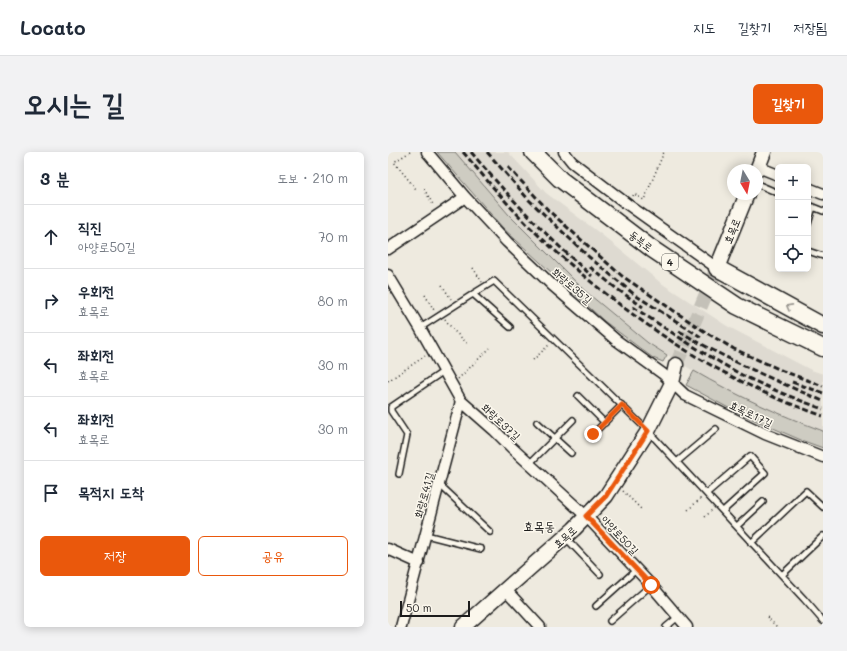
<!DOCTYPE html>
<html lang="ko">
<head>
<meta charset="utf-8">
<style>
  :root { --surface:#fff; --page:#f2f2f3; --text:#1f2937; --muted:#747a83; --line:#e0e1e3; --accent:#ea580c }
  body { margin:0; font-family:Mali,"Poor Story",sans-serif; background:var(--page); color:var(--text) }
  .controls { position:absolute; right:12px; top:12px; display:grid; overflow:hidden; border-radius:6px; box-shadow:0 2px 10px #0003 }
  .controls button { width:36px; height:36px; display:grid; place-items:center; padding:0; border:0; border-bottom:1px solid var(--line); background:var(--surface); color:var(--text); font:20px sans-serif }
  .compass { position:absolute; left:339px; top:12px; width:36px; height:36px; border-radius:50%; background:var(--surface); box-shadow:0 2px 10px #0003; rotate:170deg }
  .scale { position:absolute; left:12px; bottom:10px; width:70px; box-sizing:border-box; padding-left:4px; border:2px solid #1c1c1c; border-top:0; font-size:11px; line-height:14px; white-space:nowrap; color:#1c1c1c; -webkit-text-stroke:3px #fbf7ec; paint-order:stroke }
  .stop { position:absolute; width:12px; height:12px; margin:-9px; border:3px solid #ea580c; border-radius:50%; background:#fff }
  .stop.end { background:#ea580c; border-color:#fff; box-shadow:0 1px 4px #0008 }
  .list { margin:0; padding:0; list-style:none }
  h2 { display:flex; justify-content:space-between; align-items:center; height:52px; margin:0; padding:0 16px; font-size:17px }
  h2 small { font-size:13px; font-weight:400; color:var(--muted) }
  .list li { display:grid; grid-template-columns:26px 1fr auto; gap:12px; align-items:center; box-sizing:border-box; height:64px; padding:0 16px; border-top:1px solid var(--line) }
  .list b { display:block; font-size:15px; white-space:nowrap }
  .list p { margin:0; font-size:13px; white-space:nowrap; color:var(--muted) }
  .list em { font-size:13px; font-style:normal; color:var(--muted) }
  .actions { display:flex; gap:8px; padding:12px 16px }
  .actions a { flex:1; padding:9px 0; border:1px solid var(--accent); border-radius:6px; text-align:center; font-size:14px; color:var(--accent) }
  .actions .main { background:var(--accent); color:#fff }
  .icon { flex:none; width:22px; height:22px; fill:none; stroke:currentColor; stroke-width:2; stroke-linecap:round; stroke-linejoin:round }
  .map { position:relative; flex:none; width:435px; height:475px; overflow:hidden; border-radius:6px }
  header { display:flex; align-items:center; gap:24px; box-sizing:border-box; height:56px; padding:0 20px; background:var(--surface); border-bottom:1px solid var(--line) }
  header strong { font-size:19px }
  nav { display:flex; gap:22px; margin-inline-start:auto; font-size:14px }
  .intro { display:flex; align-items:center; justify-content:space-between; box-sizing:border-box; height:96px; padding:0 24px }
  h1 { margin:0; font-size:28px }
  .button { padding:10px 18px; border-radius:6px; background:var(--accent); color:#fff; font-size:14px; font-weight:700 }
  main { display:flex; gap:24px; padding:0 24px }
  aside { flex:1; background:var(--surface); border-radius:6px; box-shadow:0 2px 10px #0003 }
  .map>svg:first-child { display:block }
  .built { fill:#dedad1 }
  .green { fill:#ceccc2; stroke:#75746f }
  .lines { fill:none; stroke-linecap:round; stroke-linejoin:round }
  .secondary-tunnel { stroke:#c4c1b8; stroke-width:14; stroke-dasharray:14 7; stroke-linecap:butt }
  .lane-casing { stroke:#1c1c1c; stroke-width:8 }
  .street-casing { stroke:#1c1c1c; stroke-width:13 }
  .secondary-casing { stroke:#1c1c1c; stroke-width:17 }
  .primary-casing { stroke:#1c1c1c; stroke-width:19 }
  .path { stroke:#1c1c1c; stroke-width:1.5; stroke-dasharray:1 3; stroke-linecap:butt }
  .lane { stroke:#fbf7ec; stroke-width:5 }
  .street { stroke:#fbf7ec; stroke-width:10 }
  .secondary { stroke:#fbf7ec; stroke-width:14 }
  .primary { stroke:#fbf7ec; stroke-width:16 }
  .rail { stroke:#1c1c1c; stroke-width:3; stroke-dasharray:6 3; stroke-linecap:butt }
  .oneway { stroke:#97948e }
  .route { stroke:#ea580c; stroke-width:5 }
  .labels { text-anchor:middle; stroke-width:3; stroke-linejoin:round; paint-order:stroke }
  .shield { fill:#fbf7ec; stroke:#5f5e5a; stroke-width:1 }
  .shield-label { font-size:10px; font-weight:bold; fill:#1c1c1c }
  .street-label { font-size:11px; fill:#1c1c1c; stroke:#fbf7ec }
  .quarter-label { font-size:13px; fill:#1c1c1c; stroke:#fbf7ec }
</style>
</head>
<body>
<header>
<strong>Locato</strong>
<nav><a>지도</a><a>길찾기</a><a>저장됨</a></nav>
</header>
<div class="intro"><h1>오시는 길</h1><a class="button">길찾기</a></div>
<main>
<aside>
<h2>3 분<small>도보 · 210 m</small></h2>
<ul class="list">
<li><svg class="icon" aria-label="ahead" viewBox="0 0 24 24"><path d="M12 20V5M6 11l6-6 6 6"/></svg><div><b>직진</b><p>아양로50길</p></div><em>70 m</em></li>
<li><svg class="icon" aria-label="right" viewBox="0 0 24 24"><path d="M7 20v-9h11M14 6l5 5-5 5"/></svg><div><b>우회전</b><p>효목로</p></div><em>80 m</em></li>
<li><svg class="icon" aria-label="left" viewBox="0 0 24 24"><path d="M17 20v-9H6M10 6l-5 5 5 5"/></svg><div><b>좌회전</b><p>효목로</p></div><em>30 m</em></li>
<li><svg class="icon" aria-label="left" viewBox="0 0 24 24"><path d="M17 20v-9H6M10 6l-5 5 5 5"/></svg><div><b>좌회전</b><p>효목로</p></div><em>30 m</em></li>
<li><svg class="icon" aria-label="arrive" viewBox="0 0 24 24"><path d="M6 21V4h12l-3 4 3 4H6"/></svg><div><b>목적지 도착</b></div></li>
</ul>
<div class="actions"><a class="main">저장</a><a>공유</a></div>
</aside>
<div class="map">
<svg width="435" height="475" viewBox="0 0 435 475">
  <rect width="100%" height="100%" fill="#eeeadf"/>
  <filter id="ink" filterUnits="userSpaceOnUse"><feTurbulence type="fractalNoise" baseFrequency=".025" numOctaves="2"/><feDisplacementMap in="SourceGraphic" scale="8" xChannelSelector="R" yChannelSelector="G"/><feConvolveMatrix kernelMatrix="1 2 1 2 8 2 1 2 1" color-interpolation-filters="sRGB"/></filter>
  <g filter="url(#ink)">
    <path class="built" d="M 67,0 L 120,0 L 158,41 L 214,83 L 273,131 L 339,174 L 423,218 L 435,222 L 435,279 L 394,264 L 355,246 L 317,226 L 260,191 L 197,139 L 121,63 Z"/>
    <path class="green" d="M 49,0 L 67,0 L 121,63 L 197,139 L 260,191 L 279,203 L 275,210 L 265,206 L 216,169 L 115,76 Z
      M 306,219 C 347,243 390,262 435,279 L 435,296 L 413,288 L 348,260 L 298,233 Z"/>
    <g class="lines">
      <path class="secondary-tunnel" d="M 288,213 L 329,116"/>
      <defs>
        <path id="lane" d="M 369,32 L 390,41
          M 420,53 L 435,59
          M 420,72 L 425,55
          M 420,99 L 435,104
          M 85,142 L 106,129 L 260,279 L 416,447 L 435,469
          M 32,176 L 85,142 L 122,175
          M 190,244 L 217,271
          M 149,270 L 183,301
          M 205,282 L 234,253
          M 290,309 L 328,277
          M 141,312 L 185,268
          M 11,322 L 19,283 L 3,259 L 3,255 L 56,219
          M 51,332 L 102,380
          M 319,341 L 362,304 L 377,321 L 335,359
          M 349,374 L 375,350
          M 38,383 L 93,397
          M 178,386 L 212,422
          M 363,391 L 418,339 L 435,355
          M 394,423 L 435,384
          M 208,454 L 248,418
          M 222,469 L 263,433
          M 278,475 L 290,465"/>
        <path id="street" d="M 39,0 L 77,45 L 119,90 L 164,133 L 228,188 L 275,222 L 297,243 L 377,282 L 435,305
          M 176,0 L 184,10 L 239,52 L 329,116
          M 370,15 L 390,23
          M 420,36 L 435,42
          M 0,97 L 77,45
          M 0,123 L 32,176 L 73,249 L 106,278 L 123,295 L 199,365 L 263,433 L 299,475
          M 0,397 L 31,411
          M 118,438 L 152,475
          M 13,475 L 73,249"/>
        <path id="secondary" d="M 369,18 L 376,0
          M 329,116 L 359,42
          M 75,475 L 186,377 L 218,344 L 260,279 L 284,231 L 288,213"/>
        <path id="primary" d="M 145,0 L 172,27 L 264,97 L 349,154 L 435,196
          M 329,116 L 435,174"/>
      </defs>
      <use href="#lane" class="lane-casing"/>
      <use href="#street" class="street-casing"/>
      <use href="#secondary" class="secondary-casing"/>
      <use href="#primary" class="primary-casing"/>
      <path class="path" d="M 22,0 L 6,10 L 28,37
        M 36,37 L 46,54
        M 245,44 L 246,42 L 256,48 L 276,0
        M 85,116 L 94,130
        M 54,133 L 63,147
        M 37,143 L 46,158
        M 57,167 L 65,178 L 79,191
        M 145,208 L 161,193
        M 70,227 L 102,196
        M 0,229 L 37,204
        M 235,339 L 253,357
        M 300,358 L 313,346
        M 317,365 L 324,358
        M 379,465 L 389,475"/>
      <use href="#lane" class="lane"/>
      <use href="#street" class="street"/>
      <use href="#secondary" class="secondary"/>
      <use href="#primary" class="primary"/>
      <path class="rail" d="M 75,0 C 98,27 121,55 146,79 C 213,143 289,200 373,239 C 393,249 414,256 435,264
        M 83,0 C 120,44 160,86 204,124
        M 99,0 L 141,48 L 201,105 L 247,143 L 313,185
        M 120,15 L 161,59 L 234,124 L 319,181 L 346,197 L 395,219 L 435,234
        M 202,115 L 229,137 L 255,155
        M 245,155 C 281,179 316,202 354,223 C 380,236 408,247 435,257
        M 291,179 C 337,207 386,228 435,249
        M 404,230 L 435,241"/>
    </g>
    <defs><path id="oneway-chevron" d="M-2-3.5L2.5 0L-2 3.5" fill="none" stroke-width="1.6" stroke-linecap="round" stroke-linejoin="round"/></defs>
    <use class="oneway" href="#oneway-chevron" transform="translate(401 155) rotate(-151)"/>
  </g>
  <g class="lines" filter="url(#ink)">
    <path class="route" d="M 205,282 L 234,253 L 260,279 L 218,344 L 198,364 L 263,433"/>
  </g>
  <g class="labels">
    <rect class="shield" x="274" y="102" width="16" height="16" rx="3"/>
    <g class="shield-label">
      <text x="282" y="114">4</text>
    </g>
    <g class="street-label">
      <text transform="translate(344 79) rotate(-68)" y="4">효목로</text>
      <text transform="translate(253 89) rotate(37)" y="4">동북로</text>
      <text transform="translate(184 134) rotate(41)" y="4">화랑로35길</text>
      <text transform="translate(363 262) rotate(26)" y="4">효목로17길</text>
      <text transform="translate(113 270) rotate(43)" y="4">화랑로37길</text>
      <text transform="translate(36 343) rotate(-75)" y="4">화랑로41길</text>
      <text transform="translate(232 383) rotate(47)" y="4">아양로50길</text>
      <text transform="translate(177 385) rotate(-42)" y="4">효목로</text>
    </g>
    <g class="quarter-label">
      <text x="151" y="379">효목동</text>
    </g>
  </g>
</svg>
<div class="controls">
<button>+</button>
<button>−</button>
<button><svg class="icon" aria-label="locate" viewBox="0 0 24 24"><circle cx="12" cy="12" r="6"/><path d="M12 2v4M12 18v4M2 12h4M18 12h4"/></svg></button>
</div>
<svg class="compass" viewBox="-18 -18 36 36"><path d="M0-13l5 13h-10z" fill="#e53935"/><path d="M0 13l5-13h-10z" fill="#747a83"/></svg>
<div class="scale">50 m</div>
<div class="stop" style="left:263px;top:433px"></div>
<div class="stop end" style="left:205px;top:282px"></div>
</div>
</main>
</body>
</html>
